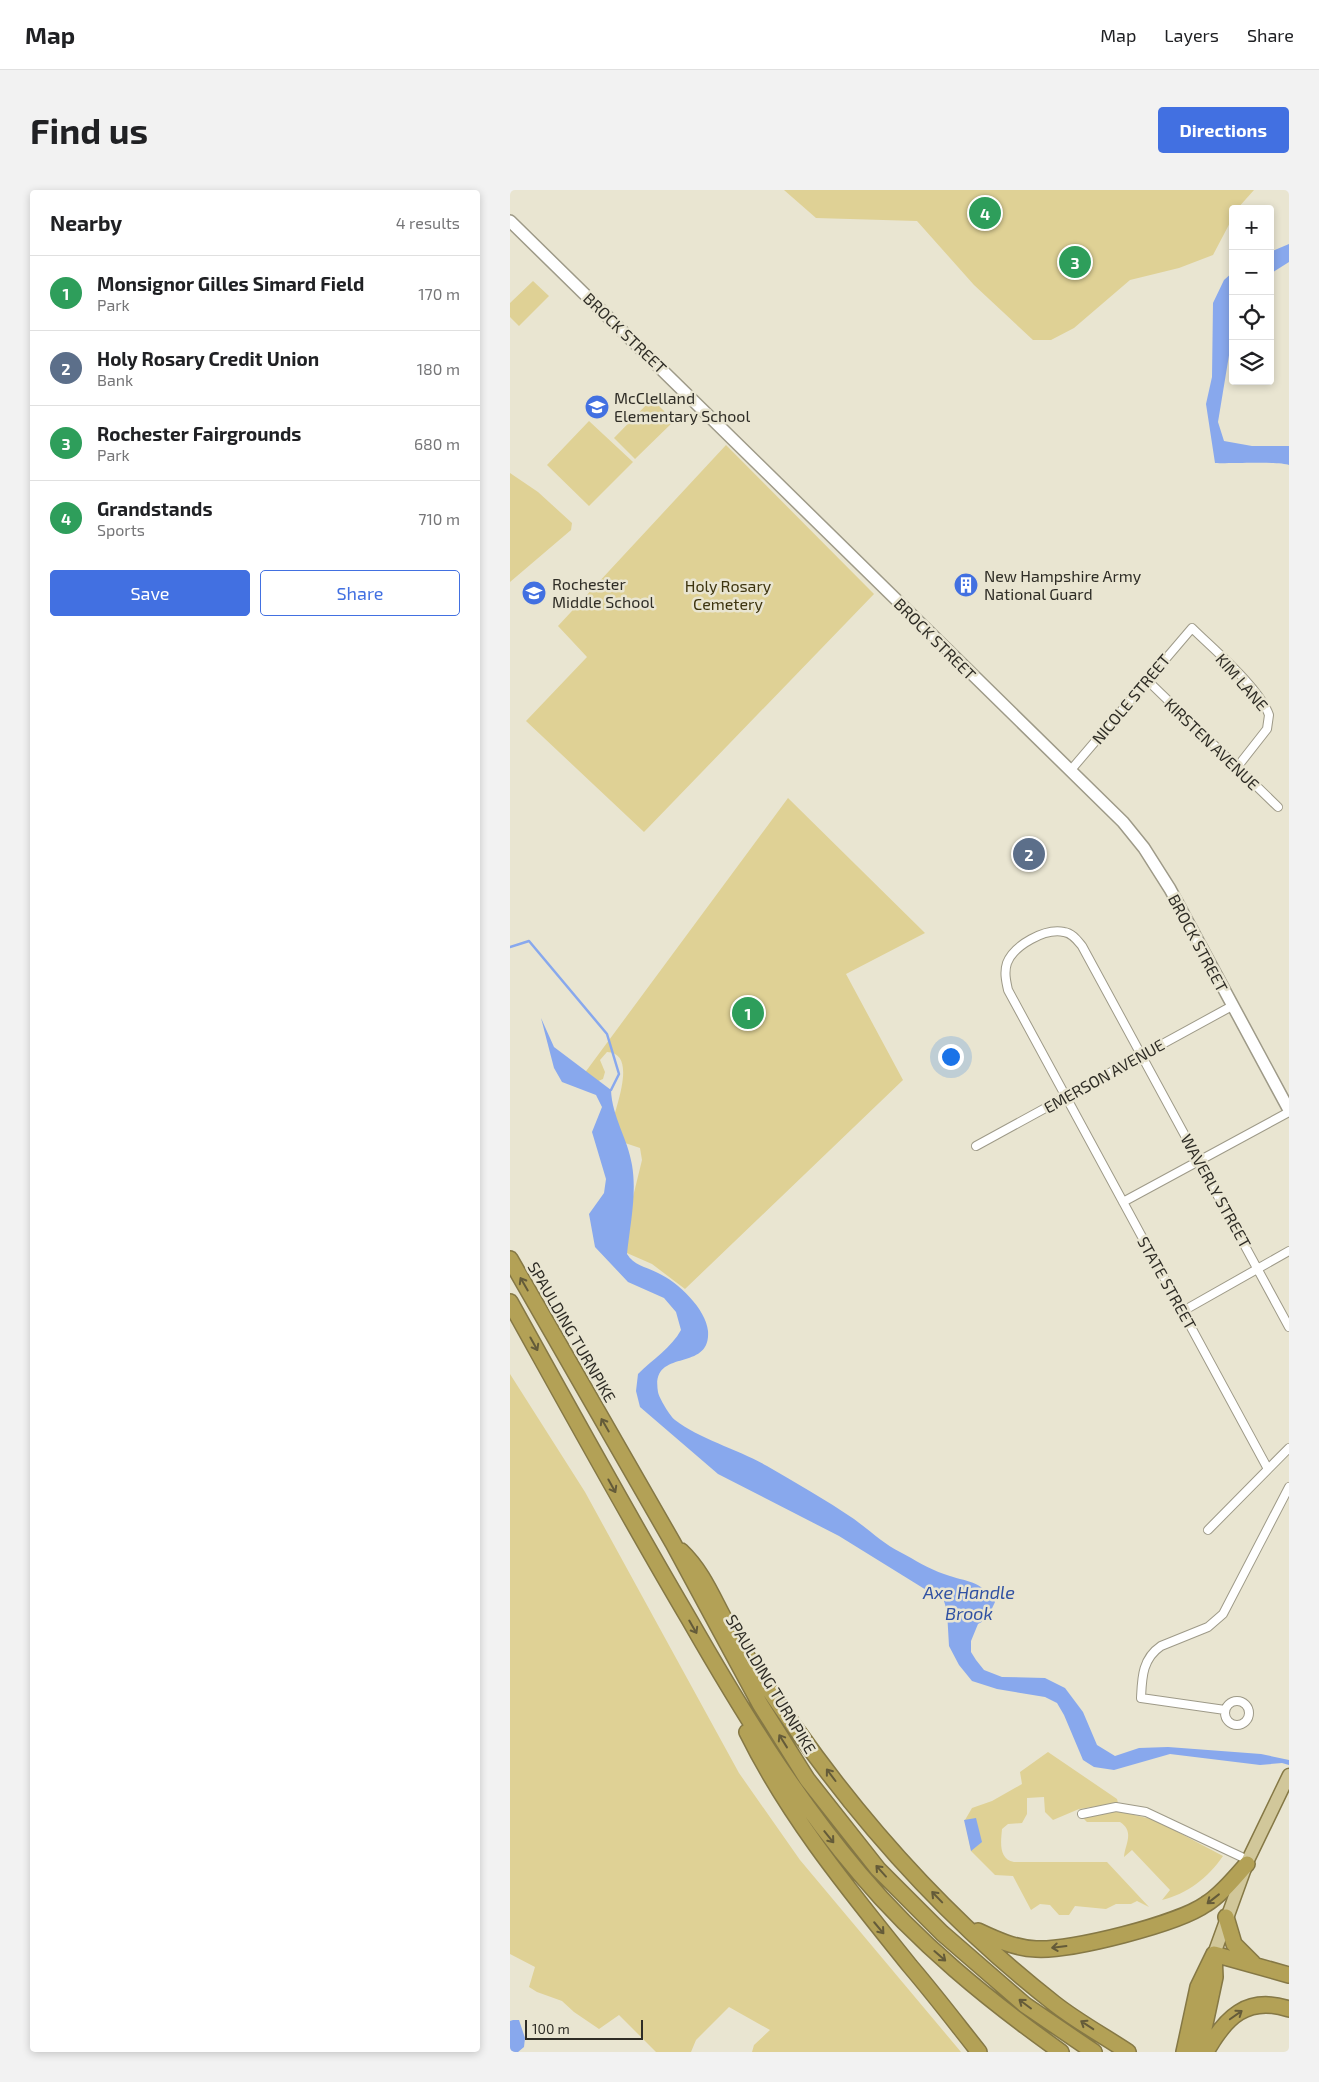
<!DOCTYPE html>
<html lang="en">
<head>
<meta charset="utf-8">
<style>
  :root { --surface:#fff; --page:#f2f2f2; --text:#202124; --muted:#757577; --line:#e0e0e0; --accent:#4270e1 }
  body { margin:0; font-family:"Exo 2",sans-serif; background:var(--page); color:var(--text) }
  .controls { position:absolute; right:15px; top:15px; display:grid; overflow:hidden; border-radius:5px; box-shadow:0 2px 8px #0003 }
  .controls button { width:45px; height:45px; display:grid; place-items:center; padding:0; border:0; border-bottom:1px solid var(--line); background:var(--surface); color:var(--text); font:25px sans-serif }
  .scale { position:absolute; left:15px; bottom:12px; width:118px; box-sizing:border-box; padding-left:5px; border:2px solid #2f2d26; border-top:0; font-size:14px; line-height:18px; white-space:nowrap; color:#2f2d26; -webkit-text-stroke:4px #e9e5d1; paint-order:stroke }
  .you { position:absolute; left:440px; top:866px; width:18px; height:18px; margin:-12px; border:4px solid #fff; border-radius:50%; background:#1a73e8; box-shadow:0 0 0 8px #1a73e833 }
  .badge { display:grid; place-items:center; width:32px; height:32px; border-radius:50%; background:var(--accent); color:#fff; font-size:16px; font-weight:700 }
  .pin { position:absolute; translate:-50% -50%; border:2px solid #fff; box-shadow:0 1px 5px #0006 }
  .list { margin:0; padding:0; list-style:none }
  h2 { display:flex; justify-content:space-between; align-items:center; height:65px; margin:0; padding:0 20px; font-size:21px }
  h2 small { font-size:16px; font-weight:400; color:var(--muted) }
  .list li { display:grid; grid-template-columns:32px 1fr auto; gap:15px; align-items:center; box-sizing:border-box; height:75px; padding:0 20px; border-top:1px solid var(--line) }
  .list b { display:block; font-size:19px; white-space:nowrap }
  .list p { margin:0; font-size:16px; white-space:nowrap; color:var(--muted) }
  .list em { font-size:16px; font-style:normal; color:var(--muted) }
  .actions { display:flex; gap:10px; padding:15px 20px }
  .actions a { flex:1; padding:11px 0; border:1px solid var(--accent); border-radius:5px; text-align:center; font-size:18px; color:var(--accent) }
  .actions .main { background:var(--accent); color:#fff }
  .icon { flex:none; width:28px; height:28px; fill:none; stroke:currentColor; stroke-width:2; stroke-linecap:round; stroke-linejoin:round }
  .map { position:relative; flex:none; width:779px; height:1862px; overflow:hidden; border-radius:5px }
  header { display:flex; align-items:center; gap:30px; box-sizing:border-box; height:70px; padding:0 25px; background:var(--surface); border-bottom:1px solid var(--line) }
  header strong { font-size:24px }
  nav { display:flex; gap:28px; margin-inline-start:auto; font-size:18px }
  .intro { display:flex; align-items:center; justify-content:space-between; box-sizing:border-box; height:120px; padding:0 30px }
  h1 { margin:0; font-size:35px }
  .button { padding:12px 22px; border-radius:5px; background:var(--accent); color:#fff; font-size:18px; font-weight:700 }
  main { display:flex; gap:30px; padding:0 30px }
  aside { flex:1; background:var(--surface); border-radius:5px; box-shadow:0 2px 8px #0003 }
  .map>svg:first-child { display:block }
  .green { fill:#dfd195 }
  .water { fill:#88a8ed }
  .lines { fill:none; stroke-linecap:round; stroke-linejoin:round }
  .stream { stroke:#88a8ed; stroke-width:2.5 }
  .street-casing { stroke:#9e9a88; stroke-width:10 }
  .secondary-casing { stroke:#9e9a88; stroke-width:14 }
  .primary-casing { stroke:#857845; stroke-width:15 }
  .highway-casing { stroke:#857845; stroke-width:18 }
  .street { stroke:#fff; stroke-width:8 }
  .secondary { stroke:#fff; stroke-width:11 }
  .primary { stroke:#d1c79a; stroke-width:12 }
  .highway { stroke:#b3a156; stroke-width:15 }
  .oneway { stroke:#645b39 }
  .labels { text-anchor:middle; stroke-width:5; stroke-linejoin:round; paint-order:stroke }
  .street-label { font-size:16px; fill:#2f2d26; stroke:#e9e5d1 }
  .poi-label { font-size:16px; fill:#2f2d26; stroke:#e9e5d1; text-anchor:start }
  .park-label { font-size:16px; fill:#3d340f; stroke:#e9e5d1 }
  .water-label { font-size:18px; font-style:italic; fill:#3051a2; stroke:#e9e5d1 }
</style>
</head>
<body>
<header>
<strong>Map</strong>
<nav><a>Map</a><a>Layers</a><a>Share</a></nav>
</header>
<div class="intro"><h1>Find us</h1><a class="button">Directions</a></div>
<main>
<aside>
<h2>Nearby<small>4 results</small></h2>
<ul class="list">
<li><span class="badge" style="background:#2e9e5b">1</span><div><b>Monsignor Gilles Simard Field</b><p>Park</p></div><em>170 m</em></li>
<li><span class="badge" style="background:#5c6f8a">2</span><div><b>Holy Rosary Credit Union</b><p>Bank</p></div><em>180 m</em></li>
<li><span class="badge" style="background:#2e9e5b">3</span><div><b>Rochester Fairgrounds</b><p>Park</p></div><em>680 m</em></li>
<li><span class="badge" style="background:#2e9e5b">4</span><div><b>Grandstands</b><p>Sports</p></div><em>710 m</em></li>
</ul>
<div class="actions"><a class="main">Save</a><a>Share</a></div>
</aside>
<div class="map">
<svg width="779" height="1862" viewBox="0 0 779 1862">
  <rect width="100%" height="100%" fill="#e9e5d1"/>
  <path class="green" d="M 274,0 L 744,0 L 727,19 L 723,19 L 723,27 L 703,65 L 669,78 L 620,90 L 564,138 L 541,150 L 523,150 L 464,95 L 407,31 L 306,28 Z
    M 23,91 L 39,106 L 9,136 L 0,127 L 0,113 Z
    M 142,209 L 164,231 L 125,269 L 104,248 Z
    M 79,231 L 123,272 L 79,316 L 37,275 Z
    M 216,255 L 364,404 L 134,642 L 16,531 L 77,467 L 48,436 Z
    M 0,283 L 28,302 L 62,333 L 61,340 L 0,392 Z
    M 278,608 L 415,743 L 336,784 L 393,890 L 175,1099 L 142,1074 L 110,1060 L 132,970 L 130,958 L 115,953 L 102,935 C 104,920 129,863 97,862 L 90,870 L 95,882 L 93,889 L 86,892 L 71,888 Z
    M 0,1184 L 75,1302 L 229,1583 L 290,1670 L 451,1862 L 242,1862 L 244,1855 L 260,1840 L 219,1817 L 186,1850 L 181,1862 L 146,1862 L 109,1825 L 89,1839 L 64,1822 L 52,1811 L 27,1802 L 19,1797 L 25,1777 L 0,1764 Z
    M 538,1562 L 607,1609 L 608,1613 L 569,1619 L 543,1630 L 535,1622 L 534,1607 L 517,1608 L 517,1624 L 512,1633 L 498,1634 L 492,1639 C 491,1651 488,1669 504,1672 L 597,1672 L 639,1717 L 627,1711 L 621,1714 L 606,1714 L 596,1719 L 565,1716 L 559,1725 L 549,1725 L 540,1715 L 530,1714 L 521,1720 L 503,1686 L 485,1685 L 461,1661 L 455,1630 L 462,1618 L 482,1611 L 512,1594 L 510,1582 Z
    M 608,1621 L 645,1630 L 713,1666 C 698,1688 677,1704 652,1710 L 660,1700 L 622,1660 L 614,1667 C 615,1654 625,1642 610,1632 L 577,1632 L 574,1629 L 576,1626 Z"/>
  <path class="water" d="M 779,54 L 779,72 L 760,84 L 760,62 Z
    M 723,82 L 723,141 L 708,232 L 714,251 L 742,256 L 779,256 L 779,275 C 770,271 721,274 705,273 L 696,214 L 702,187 L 703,113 L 714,90 Z
    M 31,828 L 44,857 L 101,900 C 102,927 118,949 122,975 C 127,1004 120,1035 117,1064 C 124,1076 137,1077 148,1083 C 168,1092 196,1119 198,1141 C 201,1184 140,1156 148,1202 C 149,1208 160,1226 165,1230 C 189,1249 230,1260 257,1276 C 286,1293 316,1310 344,1329 C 359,1340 374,1354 390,1362 C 405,1370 419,1379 434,1384 C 458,1393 470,1389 485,1412 L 477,1429 L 468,1434 L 461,1451 L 461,1462 L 466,1470 L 474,1480 L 492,1487 L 535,1488 L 555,1498 L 573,1522 L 587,1555 L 605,1566 L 629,1558 L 658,1557 L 751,1564 L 779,1570 L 779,1575 L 772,1573 L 750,1575 L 660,1564 L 604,1580 L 584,1577 L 573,1570 L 554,1525 L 547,1513 L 535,1507 L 487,1499 L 462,1491 L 449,1475 L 439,1456 L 437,1421 L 434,1411 L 329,1346 L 208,1284 L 130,1217 L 126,1201 L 128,1184 C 142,1170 162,1157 171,1140 L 166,1122 L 154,1108 L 118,1092 L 85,1057 L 79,1024 L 94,1003 L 96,989 L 82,942 L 92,917 L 86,905 L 52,892 L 44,878 Z
    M 466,1628 L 472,1652 L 461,1661 L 454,1630 Z
    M 3,1830 L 9,1830 L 15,1848 L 14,1857 L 8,1862 L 0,1862 L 0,1831 Z"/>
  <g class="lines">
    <path class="stream" d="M 0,757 L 19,751 L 97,844 L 109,884 L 101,900"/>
    <defs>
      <path id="street" d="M 637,490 L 768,617
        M 560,581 L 682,438 C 703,459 749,497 759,525 L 757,539 L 728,576
        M 466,956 L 722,816
        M 613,1012 L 779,922
        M 673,1121 L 779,1061
        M 758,1279 L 498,800 C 496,791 494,782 497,773 C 504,755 535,738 554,742 C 562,743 567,750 572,756 L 779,1137
        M 698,1340 L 779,1258
        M715 1523a12 12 0 1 1 24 0a12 12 0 1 1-24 0Z
        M 715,1520 L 631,1508 C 632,1488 632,1469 651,1456 L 698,1437 L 713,1424 L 779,1297
        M 572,1624 L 606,1617 L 636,1622 L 738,1670"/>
      <path id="secondary" d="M 0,31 L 613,632 L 634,658 L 660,699 L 779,920"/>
      <path id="primary" d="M 704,1764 L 738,1670 L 779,1585"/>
      <path id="highway" d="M 0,1069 L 163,1353 L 250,1514 L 297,1589 L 368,1679 L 432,1743 L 515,1815 L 584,1862
        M 0,1112 C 59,1218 117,1324 179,1429 C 230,1518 283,1605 350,1684 C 408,1753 478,1810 551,1862
        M 171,1361 C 193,1382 203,1409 217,1434 C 237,1469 261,1503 284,1536 C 357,1640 445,1736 545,1814 C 568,1832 594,1846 618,1862
        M 237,1542 C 280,1629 340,1701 400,1776 C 424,1804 446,1833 469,1862
        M 716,1727 L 724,1754 L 743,1773
        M 468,1741 C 487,1750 505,1758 526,1759 C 561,1761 668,1734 696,1714 C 712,1704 724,1688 737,1674
        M 704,1764 L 779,1785
        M 674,1862 L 688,1797 L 704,1764
        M 689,1862 L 705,1787 L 704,1764
        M 696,1862 C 715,1828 737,1805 779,1819"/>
    </defs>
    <use href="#street" class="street-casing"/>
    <use href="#secondary" class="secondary-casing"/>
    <use href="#primary" class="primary-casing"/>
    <use href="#highway" class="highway-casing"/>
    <use href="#street" class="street"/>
    <use href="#secondary" class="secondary"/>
    <use href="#primary" class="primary"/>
    <use href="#highway" class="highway"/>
  </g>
  <defs><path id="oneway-shaft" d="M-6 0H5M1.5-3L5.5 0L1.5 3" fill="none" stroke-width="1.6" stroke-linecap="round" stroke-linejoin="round" transform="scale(1.25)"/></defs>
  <g class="oneway">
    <use href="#oneway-shaft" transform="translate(14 1094) rotate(-120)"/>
    <use href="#oneway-shaft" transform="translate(24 1154) rotate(61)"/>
    <use href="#oneway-shaft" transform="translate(95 1235) rotate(-120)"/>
    <use href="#oneway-shaft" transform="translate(102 1296) rotate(61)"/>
    <use href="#oneway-shaft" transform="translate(183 1437) rotate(60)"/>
    <use href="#oneway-shaft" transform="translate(273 1551) rotate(-122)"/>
    <use href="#oneway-shaft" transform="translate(321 1585) rotate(-127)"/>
    <use href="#oneway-shaft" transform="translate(319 1647) rotate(51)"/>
    <use href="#oneway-shaft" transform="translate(371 1681) rotate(-132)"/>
    <use href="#oneway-shaft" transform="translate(427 1707) rotate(-134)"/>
    <use href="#oneway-shaft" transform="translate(703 1709) rotate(142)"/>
    <use href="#oneway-shaft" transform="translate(369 1738) rotate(50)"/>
    <use href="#oneway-shaft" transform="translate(549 1757) rotate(173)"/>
    <use href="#oneway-shaft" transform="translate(430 1766) rotate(41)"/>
    <use href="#oneway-shaft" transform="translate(515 1814) rotate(-143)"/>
    <use href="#oneway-shaft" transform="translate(726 1825) rotate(-35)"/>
    <use href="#oneway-shaft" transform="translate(577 1835) rotate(-147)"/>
  </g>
  <defs>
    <symbol id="school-disc" viewBox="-11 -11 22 22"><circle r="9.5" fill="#4270e1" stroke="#e9e5d1"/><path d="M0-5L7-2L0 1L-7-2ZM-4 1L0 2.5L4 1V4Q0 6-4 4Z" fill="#fff"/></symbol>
    <symbol id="building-disc" viewBox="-11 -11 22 22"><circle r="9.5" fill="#4270e1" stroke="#e9e5d1"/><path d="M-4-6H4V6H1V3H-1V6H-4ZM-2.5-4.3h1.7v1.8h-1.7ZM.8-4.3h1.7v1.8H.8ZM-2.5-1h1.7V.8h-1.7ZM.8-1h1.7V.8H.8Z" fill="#fff"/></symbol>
  </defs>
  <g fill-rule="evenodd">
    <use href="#school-disc" x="73" y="203" width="28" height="28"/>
    <use href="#building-disc" x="442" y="381" width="28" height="28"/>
    <use href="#school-disc" x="10" y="389" width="28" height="28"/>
  </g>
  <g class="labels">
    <g class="street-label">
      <text transform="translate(115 143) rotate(44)" y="6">BROCK STREET</text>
      <text transform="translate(425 449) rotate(45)" y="6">BROCK STREET</text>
      <text transform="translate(732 492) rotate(49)" y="6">KIM LANE</text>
      <text transform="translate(621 509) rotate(-50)" y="6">NICOLE STREET</text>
      <text transform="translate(702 554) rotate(44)" y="6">KIRSTEN AVENUE</text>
      <text transform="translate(688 753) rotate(62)" y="6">BROCK STREET</text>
      <text transform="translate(594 886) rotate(-29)" y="6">EMERSON AVENUE</text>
      <text transform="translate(706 1001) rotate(61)" y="6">WAVERLY STREET</text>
      <text transform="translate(657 1093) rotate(61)" y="6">STATE STREET</text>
      <text transform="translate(62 1142) rotate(60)" y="6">SPAULDING TURNPIKE</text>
      <text transform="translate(261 1494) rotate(59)" y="6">SPAULDING TURNPIKE</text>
    </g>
    <g class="poi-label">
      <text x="104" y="214">McClelland<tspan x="104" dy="18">Elementary School</tspan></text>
      <text x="474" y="392">New Hampshire Army<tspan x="474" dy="18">National Guard</tspan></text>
      <text x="42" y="400">Rochester<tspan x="42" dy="18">Middle School</tspan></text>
    </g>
    <g class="park-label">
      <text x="218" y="402">Holy Rosary<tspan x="218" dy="18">Cemetery</tspan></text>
    </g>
    <g class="water-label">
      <text x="459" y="1409">Axe Handle<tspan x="459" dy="21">Brook</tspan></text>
    </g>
  </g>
</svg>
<div class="controls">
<button>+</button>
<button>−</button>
<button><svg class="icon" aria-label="locate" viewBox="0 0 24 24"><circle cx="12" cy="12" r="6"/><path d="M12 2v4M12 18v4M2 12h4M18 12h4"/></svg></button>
<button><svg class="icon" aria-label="layers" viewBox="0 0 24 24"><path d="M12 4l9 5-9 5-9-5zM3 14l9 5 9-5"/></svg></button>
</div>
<div class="scale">100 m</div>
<div class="you"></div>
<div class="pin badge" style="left:238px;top:823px;background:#2e9e5b">1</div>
<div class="pin badge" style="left:519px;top:664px;background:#5c6f8a">2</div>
<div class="pin badge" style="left:565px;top:72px;background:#2e9e5b">3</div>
<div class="pin badge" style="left:475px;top:23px;background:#2e9e5b">4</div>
</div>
</main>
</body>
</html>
